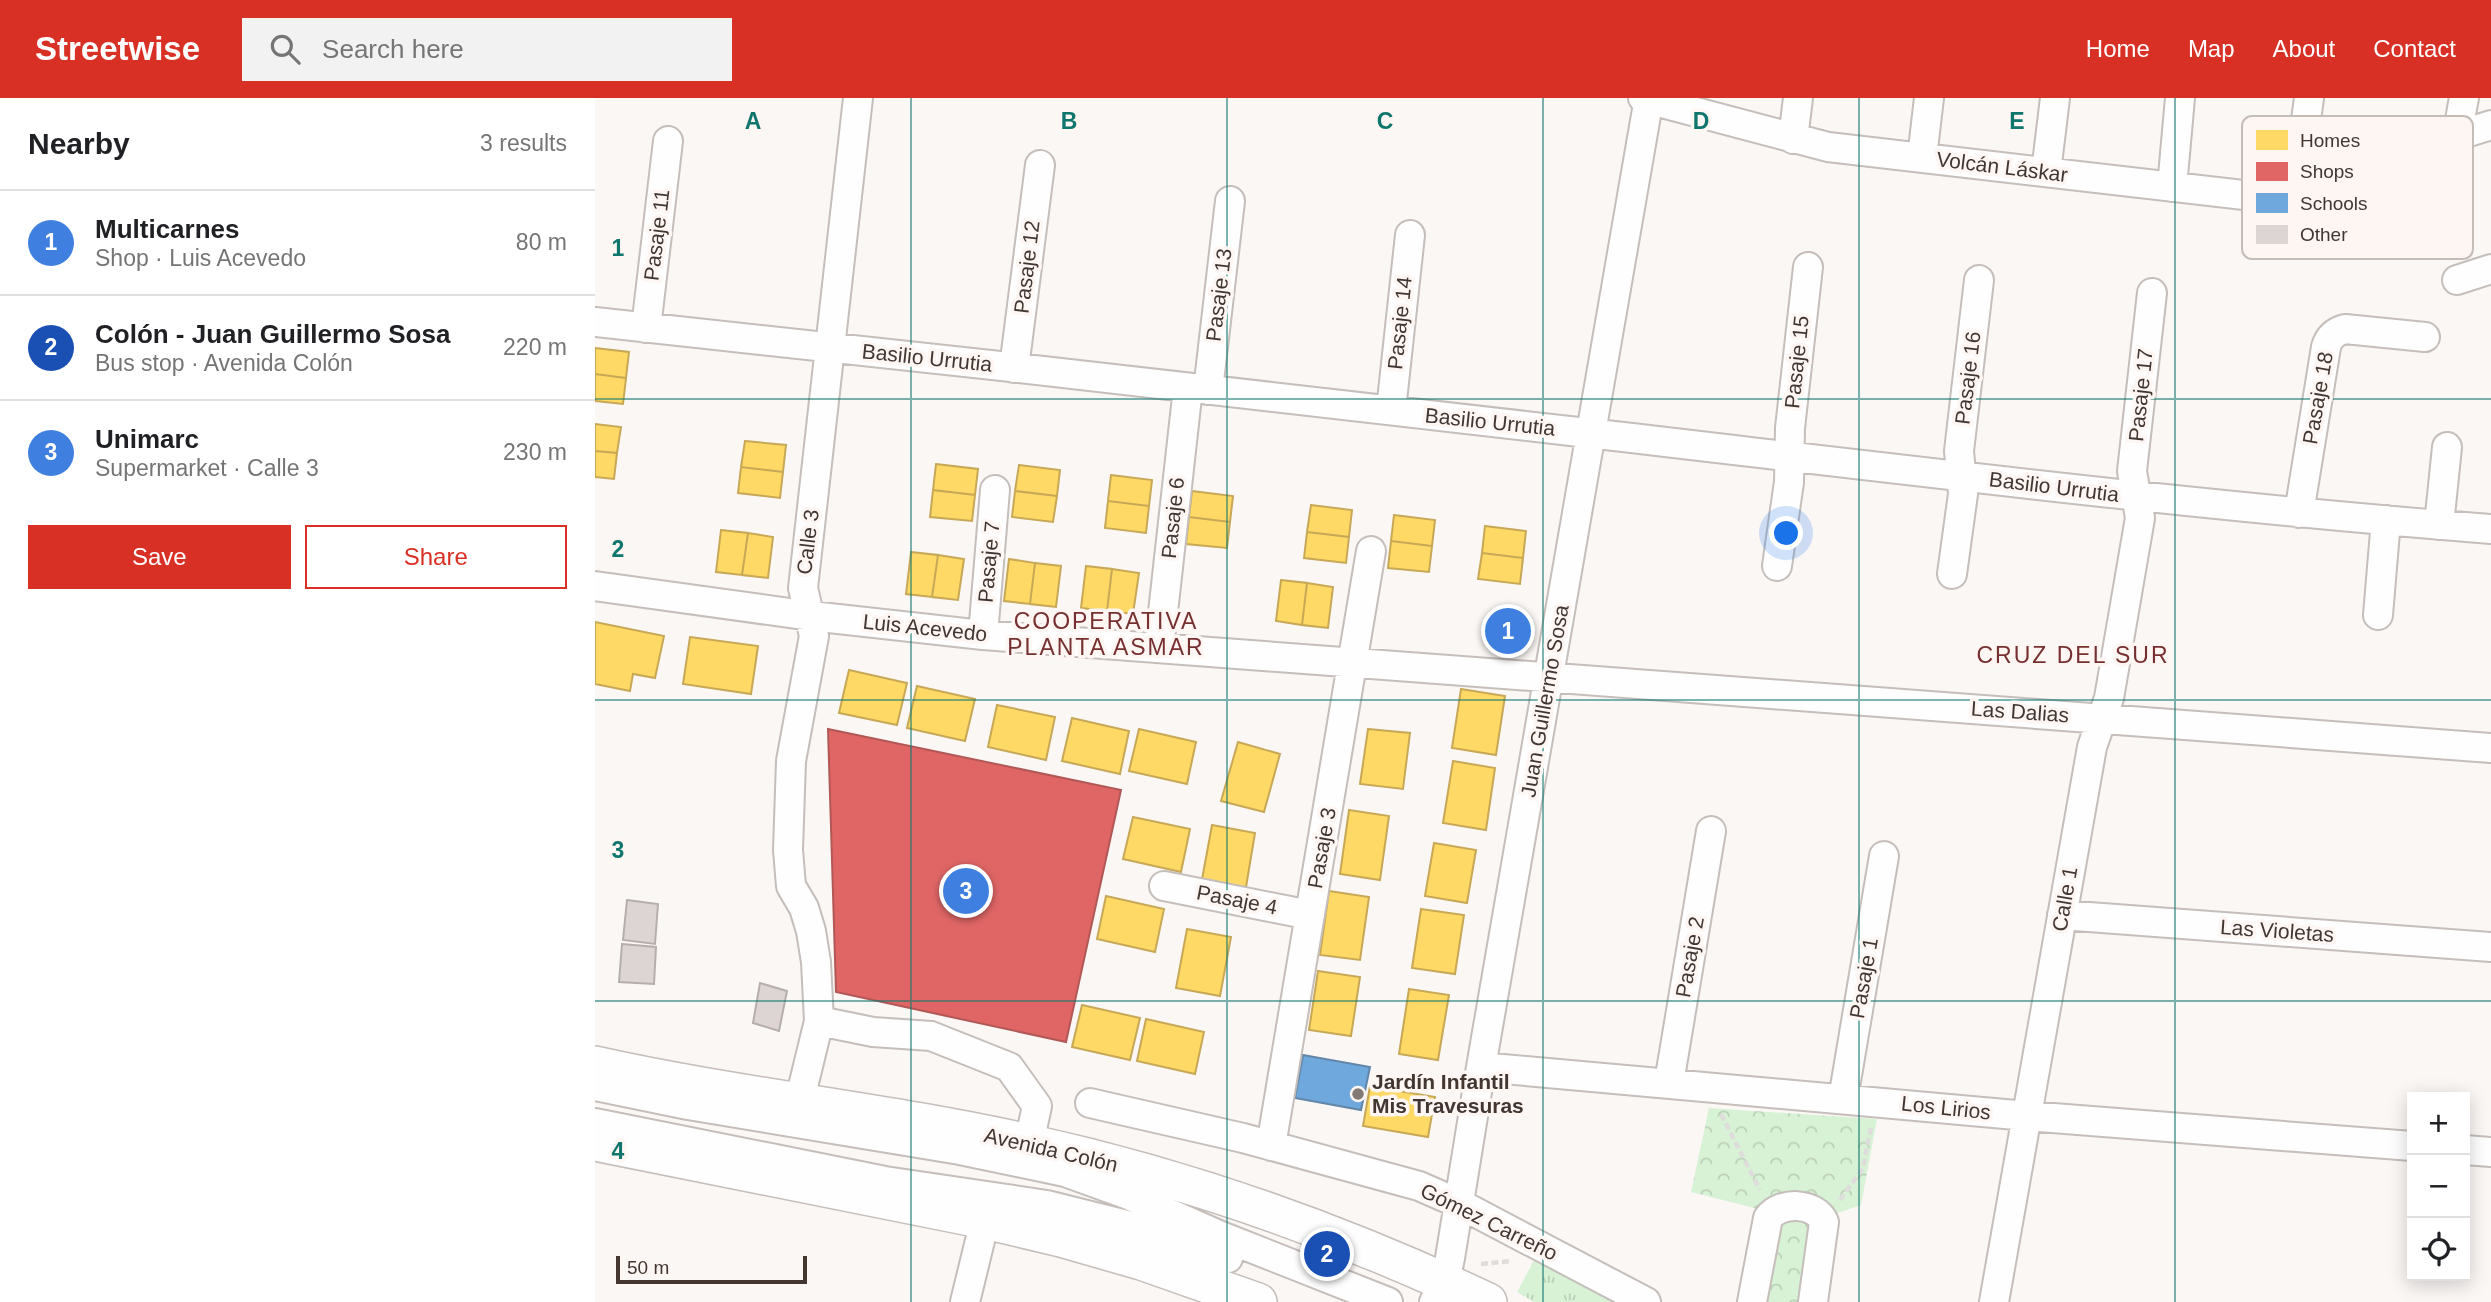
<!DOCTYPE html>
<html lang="en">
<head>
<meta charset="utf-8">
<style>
  :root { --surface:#fff; --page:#f2f2f2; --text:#202124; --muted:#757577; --line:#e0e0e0; --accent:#d93025 }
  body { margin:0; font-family:Arial,sans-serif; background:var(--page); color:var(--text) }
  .controls { position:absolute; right:21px; bottom:21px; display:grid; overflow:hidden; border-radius:0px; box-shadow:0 4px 18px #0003 }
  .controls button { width:63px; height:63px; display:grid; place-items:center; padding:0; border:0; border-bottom:2px solid var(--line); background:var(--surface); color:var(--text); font:35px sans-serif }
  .scale { position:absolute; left:21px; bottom:18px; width:191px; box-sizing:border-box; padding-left:7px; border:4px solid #433630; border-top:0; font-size:19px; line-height:24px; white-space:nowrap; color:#433630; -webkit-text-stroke:5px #fdf6f3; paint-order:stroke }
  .you { position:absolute; left:1192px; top:436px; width:24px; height:24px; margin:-18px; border:5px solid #fff; border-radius:50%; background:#1a73e8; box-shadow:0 0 0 10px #1a73e833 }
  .badge { display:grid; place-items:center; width:46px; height:46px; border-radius:50%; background:var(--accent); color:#fff; font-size:23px; font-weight:700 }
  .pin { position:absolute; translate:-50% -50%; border:4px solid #fff; box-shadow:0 2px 7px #0006 }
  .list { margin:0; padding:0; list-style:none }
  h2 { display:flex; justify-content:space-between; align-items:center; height:91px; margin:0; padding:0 28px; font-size:30px }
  h2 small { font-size:23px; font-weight:400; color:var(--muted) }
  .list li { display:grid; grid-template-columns:46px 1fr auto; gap:21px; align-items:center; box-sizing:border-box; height:105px; padding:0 28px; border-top:2px solid var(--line) }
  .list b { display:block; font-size:26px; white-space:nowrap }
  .list p { margin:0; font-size:23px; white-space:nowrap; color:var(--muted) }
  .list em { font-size:23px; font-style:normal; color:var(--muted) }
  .actions { display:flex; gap:14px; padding:21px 28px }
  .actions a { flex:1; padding:16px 0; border:2px solid var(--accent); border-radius:0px; text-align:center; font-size:24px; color:var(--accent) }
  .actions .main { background:var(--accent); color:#fff }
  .icon { flex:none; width:38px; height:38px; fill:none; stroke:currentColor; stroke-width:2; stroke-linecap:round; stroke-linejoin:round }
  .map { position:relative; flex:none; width:1896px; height:1204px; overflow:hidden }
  header { display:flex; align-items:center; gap:42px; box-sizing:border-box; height:98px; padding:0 35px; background:var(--accent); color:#fff }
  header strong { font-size:33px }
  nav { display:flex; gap:38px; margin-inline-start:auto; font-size:24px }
  .search { width:490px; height:63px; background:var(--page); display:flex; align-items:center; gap:18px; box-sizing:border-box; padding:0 24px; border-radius:0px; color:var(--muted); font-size:26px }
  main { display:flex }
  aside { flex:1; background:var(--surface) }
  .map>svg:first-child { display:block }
  .grass { fill:url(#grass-tufts) }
  .park { fill:url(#park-crowns) }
  .homes { fill:#ffd966; stroke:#c7a856; stroke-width:2 }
  .shops { fill:#e06666; stroke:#b15856; stroke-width:2 }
  .schools { fill:#6fa8dc; stroke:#6286a8; stroke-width:2 }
  .building { fill:#ddd5d3; stroke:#b6aeab; stroke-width:2 }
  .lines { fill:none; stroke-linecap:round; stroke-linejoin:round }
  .minor-casing { stroke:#c5beba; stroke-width:32 }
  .major-casing { stroke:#c5beba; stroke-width:40 }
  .path { stroke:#dedddc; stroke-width:4.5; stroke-dasharray:7 3.5; stroke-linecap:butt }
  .minor { stroke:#fefefe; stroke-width:28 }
  .major { stroke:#fefefe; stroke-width:37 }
  .grid { fill:none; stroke:#0f766e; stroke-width:2; stroke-opacity:0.55 }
  .poi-dot { fill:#837a75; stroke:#fdf6f3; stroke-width:2.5 }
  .labels { text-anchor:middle; stroke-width:7; stroke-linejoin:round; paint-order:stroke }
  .street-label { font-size:21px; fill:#433630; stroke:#fdf6f3 }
  .poi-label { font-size:21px; font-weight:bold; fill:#433630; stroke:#fdf6f3; text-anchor:start }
  .neighbourhood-label { font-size:23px; letter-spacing:2px; fill:#773030; stroke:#fdf6f3 }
  .key { fill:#fdf6f3; stroke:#c5bcb8; stroke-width:2 }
  .key-label { font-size:19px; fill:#433630 }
  .grid-label { font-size:23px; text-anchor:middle; font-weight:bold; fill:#0f766e; stroke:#fdf6f3; stroke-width:7; stroke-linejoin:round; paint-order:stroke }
</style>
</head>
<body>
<header>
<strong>Streetwise</strong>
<div class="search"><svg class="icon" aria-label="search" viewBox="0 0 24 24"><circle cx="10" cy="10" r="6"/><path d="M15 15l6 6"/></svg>Search here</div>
<nav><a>Home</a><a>Map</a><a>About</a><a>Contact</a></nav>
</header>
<main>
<aside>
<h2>Nearby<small>3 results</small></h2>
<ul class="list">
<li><span class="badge" style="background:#3f7fe0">1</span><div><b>Multicarnes</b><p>Shop · Luis Acevedo</p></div><em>80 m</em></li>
<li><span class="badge" style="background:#1a4fb4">2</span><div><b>Colón - Juan Guillermo Sosa</b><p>Bus stop · Avenida Colón</p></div><em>220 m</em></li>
<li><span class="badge" style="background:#3f7fe0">3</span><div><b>Unimarc</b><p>Supermarket · Calle 3</p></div><em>230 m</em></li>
</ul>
<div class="actions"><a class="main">Save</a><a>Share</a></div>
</aside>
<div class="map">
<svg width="1896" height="1204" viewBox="0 0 1896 1204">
  <defs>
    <pattern id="grass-tufts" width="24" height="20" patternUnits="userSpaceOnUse" patternTransform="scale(1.75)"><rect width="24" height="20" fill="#d8f2d6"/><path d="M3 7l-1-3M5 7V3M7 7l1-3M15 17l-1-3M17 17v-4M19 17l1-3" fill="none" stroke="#bbd0b8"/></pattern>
    <pattern id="park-crowns" width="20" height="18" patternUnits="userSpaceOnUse" patternTransform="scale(1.75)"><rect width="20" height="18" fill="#d8f2d6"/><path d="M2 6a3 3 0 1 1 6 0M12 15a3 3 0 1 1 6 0" fill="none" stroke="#bbd0b8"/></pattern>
  </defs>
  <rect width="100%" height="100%" fill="#fbf7f5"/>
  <path class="grass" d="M 941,1159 L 1022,1204 L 939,1204 L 922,1194 Z"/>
  <path class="park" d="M 1114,1010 L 1282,1021 L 1266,1107 L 1219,1123 L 1205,1204 L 1168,1204 L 1179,1115 L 1096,1094 Z"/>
  <path class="homes" d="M 0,250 L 34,254 L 31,280 L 0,276 Z
    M 0,276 L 31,280 L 28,306 L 0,303 Z
    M 0,326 L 26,329 L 22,355 L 0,353 Z
    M 150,343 L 191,347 L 188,374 L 146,369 Z
    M 0,353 L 22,355 L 19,381 L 0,379 Z
    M 341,366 L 383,371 L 380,397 L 338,392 Z
    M 424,367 L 465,372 L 462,398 L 420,393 Z
    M 146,369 L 188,374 L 185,400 L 143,395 Z
    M 516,377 L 557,382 L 554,408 L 513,403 Z
    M 338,392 L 380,397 L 377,423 L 335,419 Z
    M 420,393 L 462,398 L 458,424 L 417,419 Z
    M 597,393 L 638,398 L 635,424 L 594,419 Z
    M 513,403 L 554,408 L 551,435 L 510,430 Z
    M 716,407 L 757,412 L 754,439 L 712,434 Z
    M 799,417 L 840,422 L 837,448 L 796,443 Z
    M 594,419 L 635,424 L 632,450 L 591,446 Z
    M 890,428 L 931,433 L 928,460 L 887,455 Z
    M 126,432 L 153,435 L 147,477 L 121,474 Z
    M 712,434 L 754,439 L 751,465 L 709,460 Z
    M 153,435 L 178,439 L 173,480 L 147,477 Z
    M 796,443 L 837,448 L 834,474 L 793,470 Z
    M 316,454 L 343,457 L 337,499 L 311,496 Z
    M 887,455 L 928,460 L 925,486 L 883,481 Z
    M 343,457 L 369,461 L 363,502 L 337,499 Z
    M 414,461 L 440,465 L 435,506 L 409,503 Z
    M 440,465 L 466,468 L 461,509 L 435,506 Z
    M 491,468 L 517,471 L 512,513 L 486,510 Z
    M 517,471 L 544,475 L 538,516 L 512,513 Z
    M 686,482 L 712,485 L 707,527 L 681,523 Z
    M 712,485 L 738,489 L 733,530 L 707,527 Z
    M 0,524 L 69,538 L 60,580 L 38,576 L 35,593 L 0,586 Z
    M 95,539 L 163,548 L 156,596 L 88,586 Z
    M 254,572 L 312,585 L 302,627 L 244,615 Z
    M 322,588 L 380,601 L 370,643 L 312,630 Z
    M 866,591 L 910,598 L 901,657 L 857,650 Z
    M 402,607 L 460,619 L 451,662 L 393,649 Z
    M 477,620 L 534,633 L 525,676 L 467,663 Z
    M 544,631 L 601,644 L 592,686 L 534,673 Z
    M 773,631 L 815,635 L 808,691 L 765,686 Z
    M 643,644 L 685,656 L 669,714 L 626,703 Z
    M 858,663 L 900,670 L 891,732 L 848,725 Z
    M 754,712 L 794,718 L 785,782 L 745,776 Z
    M 538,719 L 595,731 L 586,774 L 528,761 Z
    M 617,727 L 660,735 L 650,795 L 606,787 Z
    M 839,745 L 881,752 L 872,805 L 830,798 Z
    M 734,793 L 774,799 L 765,862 L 725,857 Z
    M 511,798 L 569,811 L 560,854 L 502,841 Z
    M 826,811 L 869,817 L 860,876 L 817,870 Z
    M 592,831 L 636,839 L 625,898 L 581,890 Z
    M 723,873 L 765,879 L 756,938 L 714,932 Z
    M 814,891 L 854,897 L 843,962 L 804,956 Z
    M 487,907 L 545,920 L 535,962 L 477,949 Z
    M 551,921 L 609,934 L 600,976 L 542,963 Z
    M 775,988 L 840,999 L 833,1039 L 768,1028 Z"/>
  <path class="shops" d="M 905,510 L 926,512 L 921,555 L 900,553 Z
    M 233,631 L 526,692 L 471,944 L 241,894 Z"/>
  <path class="schools" d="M 708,957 L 775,969 L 766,1012 L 700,1000 Z"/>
  <path class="building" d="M 32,802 L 63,806 L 60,846 L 28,842 Z
    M 27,846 L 61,849 L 59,886 L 24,884 Z
    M 165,885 L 192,893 L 184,933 L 158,925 Z"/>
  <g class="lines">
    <defs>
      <path id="minor" d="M 1048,0 L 1233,49 L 1700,103 L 1813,111 C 1825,110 1836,108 1844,98 C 1858,82 1864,23 1869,0
        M 1861,38 L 1896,27
        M 1198,41 L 1203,0
        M 1327,60 L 1334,0
        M 1451,74 L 1460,0
        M 1577,89 L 1585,0
        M 1700,103 L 1714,0
        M 1862,182 L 1896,171
        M 0,224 C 337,260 673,297 1010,337 C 1305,371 1600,408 1896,431
        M 51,230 L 73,43
        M 419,270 L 445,67
        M 613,292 L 635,103
        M 796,312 L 815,137
        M 1704,415 L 1731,249 C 1734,239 1739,234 1750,231 L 1830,239
        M 1844,427 L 1852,349
        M 1182,468 L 1194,384 L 1195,330 L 1213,169
        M 1357,476 L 1368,396 L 1364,353 L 1384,182
        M 0,488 L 216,518 L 388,537 L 1896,650
        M 1783,517 L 1791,422
        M 388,537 L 400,392
        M 564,550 L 593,290
        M 569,788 L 715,817
        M 1467,817 L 1896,849
        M 224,923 L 278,934 L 336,938 L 414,969 L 442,1008 L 434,1045
        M 886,969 L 1432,1018 L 1817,1048
        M 1074,985 L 1116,733
        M 0,988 L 93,1007 L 365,1052 L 470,1074 L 531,1096 L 626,1138 L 793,1204
        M 1248,1001 L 1289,758
        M 204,1005 L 224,923 L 221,864 L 216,833 L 209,810 L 196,788 L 193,752 L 196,663 L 219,538 L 208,490 L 263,0
        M 495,1005 L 648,1040 L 824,1088 L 863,1105 L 1051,1204
        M 0,1025 L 290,1083 L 452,1107 L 536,1128 L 633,1160
        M 676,1048 L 776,453
        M 1870,1052 L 1896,1054
        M 370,1204 L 390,1122
        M 839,1204 L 850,1184 L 855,1160 L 886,969 L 1054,0
        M 1157,1204 L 1173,1120 C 1185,1103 1220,1104 1229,1124 L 1218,1204
        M 1399,1204 L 1497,649 L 1514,600 L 1545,420 L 1537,373 L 1557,195"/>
      <path id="major" d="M 0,967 C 143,999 290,1013 433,1045 C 593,1080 745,1134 893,1204
        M 0,1044 L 390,1122 L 466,1140 L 546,1163 L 663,1204"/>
    </defs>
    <use href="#minor" class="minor-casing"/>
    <use href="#major" class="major-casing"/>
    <path class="path" d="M 1126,1016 L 1165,1092
      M 1245,1102 L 1268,1070 L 1276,1029
      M 886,1166 L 916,1163"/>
    <use href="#minor" class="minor"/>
    <use href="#major" class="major"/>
  </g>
  <path class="grid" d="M 316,0 L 316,1204M 632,0 L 632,1204M 948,0 L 948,1204M 1264,0 L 1264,1204M 1580,0 L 1580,1204M 0,301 L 1896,301M 0,602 L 1896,602M 0,903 L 1896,903"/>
  <circle class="poi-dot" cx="763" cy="996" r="7"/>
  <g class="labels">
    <g class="street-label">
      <text transform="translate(1407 69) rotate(7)" y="7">Volcán Láskar</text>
      <text transform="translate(62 137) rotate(-83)" y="7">Pasaje 11</text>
      <text transform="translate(432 169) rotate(-83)" y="7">Pasaje 12</text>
      <text transform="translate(624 197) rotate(-83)" y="7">Pasaje 13</text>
      <text transform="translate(805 225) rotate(-84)" y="7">Pasaje 14</text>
      <text transform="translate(332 260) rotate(6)" y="7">Basilio Urrutia</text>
      <text transform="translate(1202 264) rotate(-84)" y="7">Pasaje 15</text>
      <text transform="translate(1373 280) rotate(-83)" y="7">Pasaje 16</text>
      <text transform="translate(1546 297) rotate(-84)" y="7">Pasaje 17</text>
      <text transform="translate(1723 300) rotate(-80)" y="7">Pasaje 18</text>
      <text transform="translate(895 324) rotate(6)" y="7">Basilio Urrutia</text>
      <text transform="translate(1459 389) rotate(7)" y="7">Basilio Urrutia</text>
      <text transform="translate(578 420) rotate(-84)" y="7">Pasaje 6</text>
      <text transform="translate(213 444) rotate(-83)" y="7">Calle 3</text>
      <text transform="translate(394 464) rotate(-85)" y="7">Pasaje 7</text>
      <text transform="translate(330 530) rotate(6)" y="7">Luis Acevedo</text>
      <text transform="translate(950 603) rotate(-80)" y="7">Juan Guillermo Sosa</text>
      <text transform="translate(1425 614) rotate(4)" y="7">Las Dalias</text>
      <text transform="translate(727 750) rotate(-80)" y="7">Pasaje 3</text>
      <text transform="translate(1470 801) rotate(-80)" y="7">Calle 1</text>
      <text transform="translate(642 802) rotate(11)" y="7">Pasaje 4</text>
      <text transform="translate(1682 833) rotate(4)" y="7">Las Violetas</text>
      <text transform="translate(1095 859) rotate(-80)" y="7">Pasaje 2</text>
      <text transform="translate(1269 880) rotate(-80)" y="7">Pasaje 1</text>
      <text transform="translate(1351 1010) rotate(6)" y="7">Los Lirios</text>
      <text transform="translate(456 1052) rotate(13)" y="7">Avenida Colón</text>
      <text transform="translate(894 1124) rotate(26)" y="7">Gómez Carreño</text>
    </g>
    <g class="poi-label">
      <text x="777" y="991">Jardín Infantil<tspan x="777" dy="24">Mis Travesuras</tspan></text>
    </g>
    <g class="neighbourhood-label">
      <text x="511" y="531">COOPERATIVA<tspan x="511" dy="26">PLANTA ASMAR</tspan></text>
      <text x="1478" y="565">CRUZ DEL SUR</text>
    </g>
  </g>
  <rect x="1647" y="18" width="231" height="143" rx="10" class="key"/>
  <rect x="1661" y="32" width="32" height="20" fill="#ffd966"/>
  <rect x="1661" y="64" width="32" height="19" fill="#e06666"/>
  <rect x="1661" y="95" width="32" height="20" fill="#6fa8dc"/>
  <rect x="1661" y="127" width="32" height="19" fill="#ddd5d3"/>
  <g class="key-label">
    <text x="1705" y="49">Homes</text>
    <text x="1705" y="80">Shops</text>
    <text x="1705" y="112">Schools</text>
    <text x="1705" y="143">Other</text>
  </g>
  <g class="grid-label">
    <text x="158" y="31">A</text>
    <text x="474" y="31">B</text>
    <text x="790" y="31">C</text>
    <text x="1106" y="31">D</text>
    <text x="1422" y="31">E</text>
    <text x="23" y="158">1</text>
    <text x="23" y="459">2</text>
    <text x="23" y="760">3</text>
    <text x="23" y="1061">4</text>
  </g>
</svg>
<div class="controls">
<button>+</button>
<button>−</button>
<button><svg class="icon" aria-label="locate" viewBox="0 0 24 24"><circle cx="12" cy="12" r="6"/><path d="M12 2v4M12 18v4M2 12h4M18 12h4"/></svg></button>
</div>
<div class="scale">50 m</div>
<div class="you"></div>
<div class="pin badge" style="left:913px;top:533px;background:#3f7fe0">1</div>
<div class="pin badge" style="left:732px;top:1156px;background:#1a4fb4">2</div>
<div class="pin badge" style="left:371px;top:793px;background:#3f7fe0">3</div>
</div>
</main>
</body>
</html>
